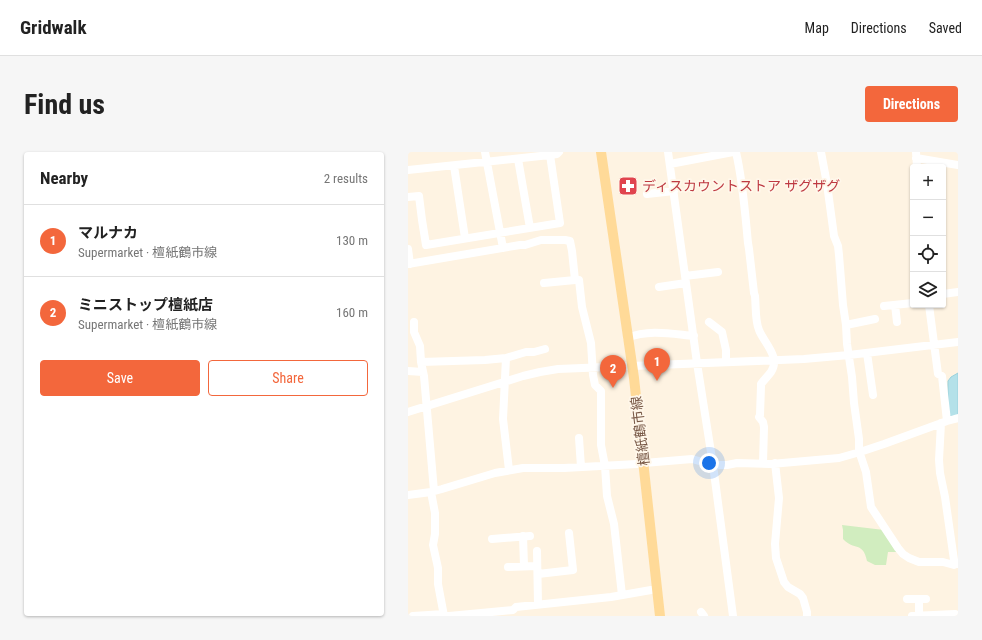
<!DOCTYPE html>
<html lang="en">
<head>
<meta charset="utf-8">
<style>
  :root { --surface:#fff; --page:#f6f6f6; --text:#222; --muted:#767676; --line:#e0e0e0; --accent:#f3673c }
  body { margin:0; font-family:"Roboto Condensed","Noto Sans JP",sans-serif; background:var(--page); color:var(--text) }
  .controls { position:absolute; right:12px; top:12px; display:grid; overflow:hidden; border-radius:4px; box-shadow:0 1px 3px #0004 }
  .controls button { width:36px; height:36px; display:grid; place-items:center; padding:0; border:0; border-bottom:1px solid var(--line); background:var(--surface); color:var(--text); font:20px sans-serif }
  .you { position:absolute; left:301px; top:311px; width:14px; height:14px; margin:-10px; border:3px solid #fff; border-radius:50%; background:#1a73e8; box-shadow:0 0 0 6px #1a73e833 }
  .badge { display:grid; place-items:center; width:26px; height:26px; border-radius:50%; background:var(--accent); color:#fff; font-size:13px; font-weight:700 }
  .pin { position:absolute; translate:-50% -33px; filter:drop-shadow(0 1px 2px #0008) }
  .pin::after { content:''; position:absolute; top:21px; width:14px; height:12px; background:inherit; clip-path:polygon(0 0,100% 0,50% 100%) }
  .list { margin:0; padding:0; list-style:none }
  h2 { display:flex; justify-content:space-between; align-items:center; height:52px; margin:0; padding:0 16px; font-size:17px }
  h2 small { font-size:13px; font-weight:400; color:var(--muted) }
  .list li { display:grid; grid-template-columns:26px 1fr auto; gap:12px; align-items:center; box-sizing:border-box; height:72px; padding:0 16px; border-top:1px solid var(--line) }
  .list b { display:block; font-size:15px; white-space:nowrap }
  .list p { margin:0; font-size:13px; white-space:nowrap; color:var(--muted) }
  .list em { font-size:13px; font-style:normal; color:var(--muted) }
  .actions { display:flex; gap:8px; padding:12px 16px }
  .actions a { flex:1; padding:9px 0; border:1px solid var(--accent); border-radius:4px; text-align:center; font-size:14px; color:var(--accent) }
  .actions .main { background:var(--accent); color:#fff }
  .icon { flex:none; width:22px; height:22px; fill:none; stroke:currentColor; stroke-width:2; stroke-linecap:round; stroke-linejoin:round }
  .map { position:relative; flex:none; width:550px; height:464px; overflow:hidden; border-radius:4px }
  header { display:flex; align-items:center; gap:24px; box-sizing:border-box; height:56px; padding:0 20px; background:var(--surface); border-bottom:1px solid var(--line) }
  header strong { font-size:19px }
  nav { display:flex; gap:22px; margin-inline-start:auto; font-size:14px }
  .intro { display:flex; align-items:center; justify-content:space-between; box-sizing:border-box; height:96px; padding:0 24px }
  h1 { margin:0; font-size:28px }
  .button { padding:10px 18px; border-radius:4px; background:var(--accent); color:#fff; font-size:14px; font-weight:700 }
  main { display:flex; gap:24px; padding:0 24px }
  aside { flex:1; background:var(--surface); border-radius:4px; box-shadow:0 1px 3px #0004 }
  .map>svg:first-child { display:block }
  .green { fill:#d1edbf }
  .water { fill:#b4e1e9; stroke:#9ad1dc }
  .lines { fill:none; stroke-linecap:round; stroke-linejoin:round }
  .minor { stroke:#fff; stroke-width:8 }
  .major { stroke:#ffda98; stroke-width:10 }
  .labels { text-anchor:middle; stroke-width:3.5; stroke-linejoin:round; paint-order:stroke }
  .health-label { font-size:14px; fill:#be3a42; stroke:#fff7ea; text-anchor:start }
  .street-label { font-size:14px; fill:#785846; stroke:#fff7ea }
</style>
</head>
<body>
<header>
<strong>Gridwalk</strong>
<nav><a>Map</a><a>Directions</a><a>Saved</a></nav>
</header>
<div class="intro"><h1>Find us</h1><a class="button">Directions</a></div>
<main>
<aside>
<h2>Nearby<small>2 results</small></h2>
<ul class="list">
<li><span class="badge">1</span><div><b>マルナカ</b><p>Supermarket · 檀紙鶴市線</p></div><em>130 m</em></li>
<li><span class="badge">2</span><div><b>ミニストップ檀紙店</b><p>Supermarket · 檀紙鶴市線</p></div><em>160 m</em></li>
</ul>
<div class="actions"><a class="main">Save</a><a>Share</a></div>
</aside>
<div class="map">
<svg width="550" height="464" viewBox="0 0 550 464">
  <rect width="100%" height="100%" fill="#fef3e2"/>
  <path class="green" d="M 434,373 L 476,378 L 489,400 L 480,400 L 478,413 L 467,413 L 459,409 C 455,389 446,399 435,387 L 435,378 Z"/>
  <path class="water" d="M 550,221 L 550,264 L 542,264 L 540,262 L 540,229 L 543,225 Z"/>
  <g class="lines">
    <path class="minor" d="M 77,0 L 95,96
      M 260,0 L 289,211 L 305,313 L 325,464
      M 328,0 C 335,30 337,60 340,91 L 341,97 L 346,141 L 347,144 C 348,154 347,169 351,178 C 356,191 373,205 363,220 C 360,224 356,228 353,232 L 353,234 L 352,263 L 351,265 L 355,270 L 356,275 L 355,311
      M 413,0 L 419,32 L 426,84 L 430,94 L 431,103 L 435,153 L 438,173 L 439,192 L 444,225 L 446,251 L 451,287 L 451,299 L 458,320 L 463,355 L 490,396 L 495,402 L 501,406 L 511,410 L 535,410 L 546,413 L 548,412
      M 508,0 L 509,15
      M 508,6 L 550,13
      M 110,7 L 122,76
      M 262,12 L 325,0
      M 46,14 L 57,86
      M 0,18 L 142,3 L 149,2 L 151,0
      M 239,42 L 266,39
      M 0,45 L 11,44 L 14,68 L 18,93 L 152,71 L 142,3
      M 0,97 L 2,112
      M 0,112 L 112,93 L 117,93 L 133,88 L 157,88 L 162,89 L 164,99 L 167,128 L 171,128 L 174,155 L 183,191 L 185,223 L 187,233 L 193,239 L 193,293 L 197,314 L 199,344 L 206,372 L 214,443
      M 277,124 L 310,120
      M 136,131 L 167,128
      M 251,135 L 278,131
      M 535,142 L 550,140
      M 487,153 L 489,170
      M 521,153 L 530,222 L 534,224 L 539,269
      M 476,154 L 505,151
      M 6,170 L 6,180 L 12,194 L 13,210 L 16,224 L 26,339
      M 301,170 L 314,180 L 318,198 L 318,210
      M 438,173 L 467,167
      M 219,186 C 241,177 264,182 286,184
      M 459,201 L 465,243
      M 98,206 L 95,267 L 101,318
      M 13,210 L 77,208 L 98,206 L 118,200 L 126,200 L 137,197
      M 0,219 L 15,220
      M 0,260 L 115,224 L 132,220 L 150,217 L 396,207 L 441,203 L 550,190
      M 533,271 L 531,308 L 532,321 L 537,345 L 546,408 L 548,412 L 550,412
      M 171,286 L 173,315
      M 236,311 L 284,307 L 305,313 L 319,313 L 329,311 L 363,312 L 431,306 L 452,300 L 476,292 L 539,269 L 550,266
      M 367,311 L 371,346 L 367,392 L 368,406 L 376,430 L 380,435 L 392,442 L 395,446 L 399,460 L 399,464
      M 23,340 L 27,361 L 27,382 L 25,393 L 30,416 L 30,432 L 36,464
      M 0,343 L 23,340 L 34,337 L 87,321 L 115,316 L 156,316 L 229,312
      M 115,384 L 116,414
      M 84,387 L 122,384
      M 129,399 L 130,452
      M 100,415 L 129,414
      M 130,422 L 165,418 L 161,381
      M 499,447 L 518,447
      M 511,447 L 511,464
      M 293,460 L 296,464
      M 5,464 L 36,462
      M 41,464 L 105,458 L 108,455 L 203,445 L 243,438
      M 504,464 L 547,462"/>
    <path class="major" d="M 193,0 L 226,226 L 252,464"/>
  </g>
  <defs>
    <symbol id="pharmacy-square" viewBox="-11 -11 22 22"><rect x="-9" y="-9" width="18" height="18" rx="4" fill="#e0444e" stroke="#fff7ea"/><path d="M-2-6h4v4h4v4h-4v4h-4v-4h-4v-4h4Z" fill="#fff"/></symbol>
  </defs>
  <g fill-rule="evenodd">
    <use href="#pharmacy-square" x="209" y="23" width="22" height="22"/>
  </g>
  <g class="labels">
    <g class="health-label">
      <text x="234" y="39">ディスカウントストア ザグザグ</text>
    </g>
    <g class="street-label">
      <text transform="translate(232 279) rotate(-97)" y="5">檀紙鶴市線</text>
    </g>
  </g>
</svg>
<div class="controls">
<button>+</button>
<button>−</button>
<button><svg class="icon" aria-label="locate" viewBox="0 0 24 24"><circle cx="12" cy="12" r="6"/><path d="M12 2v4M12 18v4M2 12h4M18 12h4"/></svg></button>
<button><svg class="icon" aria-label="layers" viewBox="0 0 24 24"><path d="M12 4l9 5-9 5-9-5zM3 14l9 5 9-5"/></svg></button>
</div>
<div class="you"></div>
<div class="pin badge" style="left:249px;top:229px">1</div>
<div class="pin badge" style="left:205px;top:236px">2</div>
</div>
</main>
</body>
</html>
